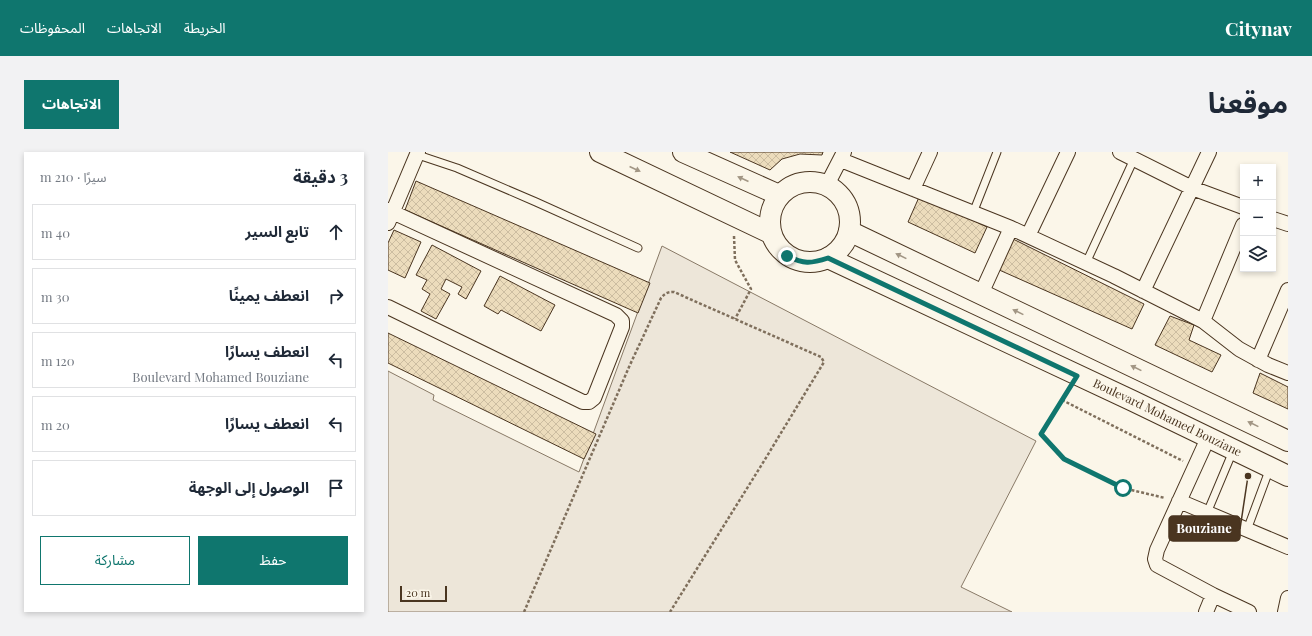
<!DOCTYPE html>
<html lang="ar">
<head>
<meta charset="utf-8">
<style>
  :root { --surface:#fff; --page:#f2f2f3; --text:#1f2937; --muted:#747a83; --line:#e0e1e3; --accent:#0f766e }
  body { margin:0; font-family:"Playfair Display","Noto Sans Arabic",serif; background:var(--page); color:var(--text); direction:rtl }
  .controls { position:absolute; right:12px; top:12px; display:grid; overflow:hidden; border-radius:0px; box-shadow:0 2px 6px #0003 }
  .controls button { width:36px; height:36px; display:grid; place-items:center; padding:0; border:0; border-bottom:1px solid var(--line); background:var(--surface); color:var(--text); font:20px sans-serif }
  .scale { position:absolute; left:12px; bottom:10px; width:47px; box-sizing:border-box; padding-left:4px; border:2px solid #4a3520; border-top:0; font-size:11px; line-height:14px; white-space:nowrap; color:#4a3520; -webkit-text-stroke:3px #fbf6e9; paint-order:stroke }
  .stop { position:absolute; width:12px; height:12px; margin:-9px; border:3px solid #0f766e; border-radius:50%; background:#fff }
  .stop.end { background:#0f766e; border-color:#fff; box-shadow:0 1px 4px #0008 }
  .list { margin:0; padding:0; list-style:none }
  h2 { display:flex; justify-content:space-between; align-items:center; height:52px; margin:0; padding:0 16px; font-size:17px }
  h2 small { font-size:13px; font-weight:400; color:var(--muted) }
  .list li { display:grid; grid-template-columns:26px 1fr auto; gap:12px; align-items:center; box-sizing:border-box; height:56px; margin:0 8px 8px; padding:0 8px; border:1px solid var(--line); border-radius:0px }
  .list b { display:block; font-size:15px; white-space:nowrap }
  .list p { margin:0; font-size:13px; white-space:nowrap; color:var(--muted) }
  .list em { font-size:13px; font-style:normal; color:var(--muted) }
  .actions { display:flex; gap:8px; padding:12px 16px }
  .actions a { flex:1; padding:9px 0; border:1px solid var(--accent); border-radius:0px; text-align:center; font-size:14px; color:var(--accent) }
  .actions .main { background:var(--accent); color:#fff }
  .icon { flex:none; width:22px; height:22px; fill:none; stroke:currentColor; stroke-width:2; stroke-linecap:round; stroke-linejoin:round }
  .map { position:relative; flex:none; width:900px; height:460px; overflow:hidden; direction:ltr; border-radius:0px }
  header { display:flex; align-items:center; gap:24px; box-sizing:border-box; height:56px; padding:0 20px; background:var(--accent); color:#fff }
  header strong { font-size:19px }
  nav { display:flex; gap:22px; margin-inline-start:auto; font-size:14px }
  .intro { display:flex; align-items:center; justify-content:space-between; box-sizing:border-box; height:96px; padding:0 24px }
  h1 { margin:0; font-size:28px }
  .button { padding:10px 18px; border-radius:0px; background:var(--accent); color:#fff; font-size:14px; font-weight:700 }
  main { display:flex; gap:24px; padding:0 24px }
  aside { flex:1; background:var(--surface); border-radius:0px; box-shadow:0 2px 6px #0003 }
  .map>svg:first-child { display:block }
  .green { fill:#ede6d9; stroke:#887966 }
  .building { fill:url(#building-cross-hatch); stroke:#4a3520 }
  .lines { fill:none; stroke-linecap:round; stroke-linejoin:round }
  .lane-casing { stroke:#4a3520; stroke-width:9 }
  .street-casing { stroke:#4a3520; stroke-width:16 }
  .secondary-casing { stroke:#4a3520; stroke-width:22 }
  .path { stroke:#7f6f5c; stroke-width:2.5; stroke-dasharray:3 2; stroke-linecap:butt }
  .lane { stroke:#fbf6e9; stroke-width:7 }
  .street { stroke:#fbf6e9; stroke-width:14 }
  .secondary { stroke:#fbf6e9; stroke-width:20 }
  .oneway { fill:#a29684 }
  .route { stroke:#0f766e; stroke-width:5 }
  .labels { text-anchor:middle; stroke-width:3; stroke-linejoin:round; paint-order:stroke }
  .street-label { font-size:12px; fill:#4a3520; stroke:#fbf6e9 }
  .leader { fill:none; stroke:#4a3520; stroke-width:1.5 }
  .callout-dot { fill:#4a3520; stroke:#fbf6e9; stroke-width:1.5 }
  .callout { fill:#4a3520; stroke:#4a3520; stroke-width:1.5 }
  .callout-label { font-size:13px; text-anchor:middle; font-weight:bold; fill:#fff }
</style>
</head>
<body>
<header>
<strong>Citynav</strong>
<nav><a>الخريطة</a><a>الاتجاهات</a><a>المحفوظات</a></nav>
</header>
<div class="intro"><h1>موقعنا</h1><a class="button">الاتجاهات</a></div>
<main>
<div class="map">
<svg width="900" height="460" viewBox="0 0 900 460">
  <defs>
    <pattern id="building-cross-hatch" width="8" height="8" patternUnits="userSpaceOnUse"><rect width="8" height="8" fill="#ecdcbc"/><path d="M0 0l8 8M0 8l8-8" fill="none" stroke="#ccbda1"/></pattern>
  </defs>
  <rect width="100%" height="100%" fill="#fbf6e9"/>
  <path class="green" d="M 274,94 L 648,289 L 573,435 L 624,460 L 0,460 L 0,219 L 46,243 L 45,248 L 191,320 Z"/>
  <path class="building" d="M 342,0 L 435,0 L 434,3 L 412,2 L 394,7 L 382,18 Z
    M 28,29 L 262,131 L 250,161 L 17,58 Z
    M 532,43 L 599,75 L 587,101 L 520,70 Z
    M 6,78 L 33,90 L 17,126 L 0,118 L 0,91 Z
    M 625,87 L 756,152 L 744,177 L 609,117 Z
    M 44,93 L 93,119 L 78,147 L 70,142 L 74,135 L 58,127 L 53,137 L 62,142 L 48,167 L 33,159 L 42,142 L 34,137 L 39,128 L 28,123 Z
    M 112,124 L 167,153 L 153,179 L 113,158 L 110,162 L 96,154 Z
    M 782,164 L 806,173 L 801,188 L 833,203 L 824,220 L 767,193 Z
    M 0,181 L 208,282 L 196,307 L 0,211 Z
    M 872,221 L 900,235 L 900,257 L 865,241 Z"/>
  <g class="lines">
    <defs>
      <path id="lane" d="M 27,2 L 69,16 L 148,50 L 250,96
        M 585,61 L 609,0
        M 698,111 L 746,7
        M 819,361 L 845,299
        M 859,378 L 882,316"/>
      <path id="street" d="M 732,0 L 804,36 L 855,55
        M 453,8 L 623,76 L 726,124 L 815,169 L 851,197 L 880,213 L 900,221
        M 439,33 L 456,0
        M 525,37 L 542,0
        M 0,58 L 228,163 L 234,169 L 234,175 L 206,246 L 201,250 L 195,250 L 0,155
        M 885,67 L 900,72
        M 0,71 L 30,0
        M 640,84 L 680,0
        M 755,139 L 821,0
        M 593,142 L 623,76
        M 815,169 L 855,73
        M 870,208 L 900,138
        M 820,286 L 769,398 L 767,407 L 769,413 L 825,443 L 861,460
        M 791,349 L 900,395
        M 818,460 L 825,443
        M 897,460 L 900,446"/>
      <g id="secondary">
        <path d="M 212,0 L 382,81"/>
        <path d="M 295,0 L 391,43"/>
        <circle cx="422" cy="70" r="40"/>
        <path d="M 461,79 L 900,289"/>
        <path id="s1" d="M 440,106 L 745,249 L 900,324"/>
      </g>
    </defs>
    <use href="#lane" class="lane-casing"/>
    <use href="#street" class="street-casing"/>
    <use href="#secondary" class="secondary-casing"/>
    <path class="path" d="M 346,84 L 347,108 L 363,137 L 347,167
      M 680,238 L 653,282 L 676,307 L 735,336 L 777,346
      M 674,248 L 795,309
      M 136,460 L 241,215 L 273,146 C 277,141 280,140 286,140 L 433,205 L 436,210 L 376,309 L 282,460"/>
    <use href="#lane" class="lane"/>
    <use href="#street" class="street"/>
    <use href="#secondary" class="secondary"/>
  </g>
  <defs><path id="oneway-solid" d="M-6-.8H1V-3.2L6.5 0L1 3.2V.8H-6Z"/></defs>
  <g class="oneway">
    <use href="#oneway-solid" transform="translate(247 17) rotate(25)"/>
    <use href="#oneway-solid" transform="translate(355 27) rotate(-156)"/>
    <use href="#oneway-solid" transform="translate(513 104) rotate(-154)"/>
    <use href="#oneway-solid" transform="translate(630 160) rotate(-154)"/>
    <use href="#oneway-solid" transform="translate(748 216) rotate(-154)"/>
    <use href="#oneway-solid" transform="translate(865 272) rotate(-154)"/>
  </g>
  <g class="lines">
    <path class="route" d="M 399,104 C 416,112 422,112 440,106 L 689,224 L 653,282 L 676,307 L 735,336"/>
  </g>
  <g class="labels">
    <g class="street-label">
      <text dy="4" stroke="none"><textPath href="#s1" startOffset="375">Boulevard Mohamed Bouziane</textPath></text>
    </g>
  </g>
  <path class="leader" d="M860 324L852 377"/>
  <circle class="callout-dot" cx="860" cy="324" r="4"/>
  <rect class="callout" x="781" y="364" width="71" height="25" rx="4"/>
  <g class="callout-label">
    <text x="816" y="381">Bouziane</text>
  </g>
</svg>
<div class="controls">
<button>+</button>
<button>−</button>
<button><svg class="icon" aria-label="layers" viewBox="0 0 24 24"><path d="M12 4l9 5-9 5-9-5zM3 14l9 5 9-5"/></svg></button>
</div>
<div class="scale">20 m</div>
<div class="stop" style="left:735px;top:336px"></div>
<div class="stop end" style="left:399px;top:104px"></div>
</div>
<aside>
<h2>3 دقيقة<small>سيرًا · 210 m</small></h2>
<ul class="list">
<li><svg class="icon" aria-label="ahead" viewBox="0 0 24 24"><path d="M12 20V5M6 11l6-6 6 6"/></svg><div><b>تابع السير</b></div><em>40 m</em></li>
<li><svg class="icon" aria-label="right" viewBox="0 0 24 24"><path d="M7 20v-9h11M14 6l5 5-5 5"/></svg><div><b>انعطف يمينًا</b></div><em>30 m</em></li>
<li><svg class="icon" aria-label="left" viewBox="0 0 24 24"><path d="M17 20v-9H6M10 6l-5 5 5 5"/></svg><div><b>انعطف يسارًا</b><p>Boulevard Mohamed Bouziane</p></div><em>120 m</em></li>
<li><svg class="icon" aria-label="left" viewBox="0 0 24 24"><path d="M17 20v-9H6M10 6l-5 5 5 5"/></svg><div><b>انعطف يسارًا</b></div><em>20 m</em></li>
<li><svg class="icon" aria-label="arrive" viewBox="0 0 24 24"><path d="M6 21V4h12l-3 4 3 4H6"/></svg><div><b>الوصول إلى الوجهة</b></div></li>
</ul>
<div class="actions"><a class="main">حفظ</a><a>مشاركة</a></div>
</aside>
</main>
</body>
</html>
